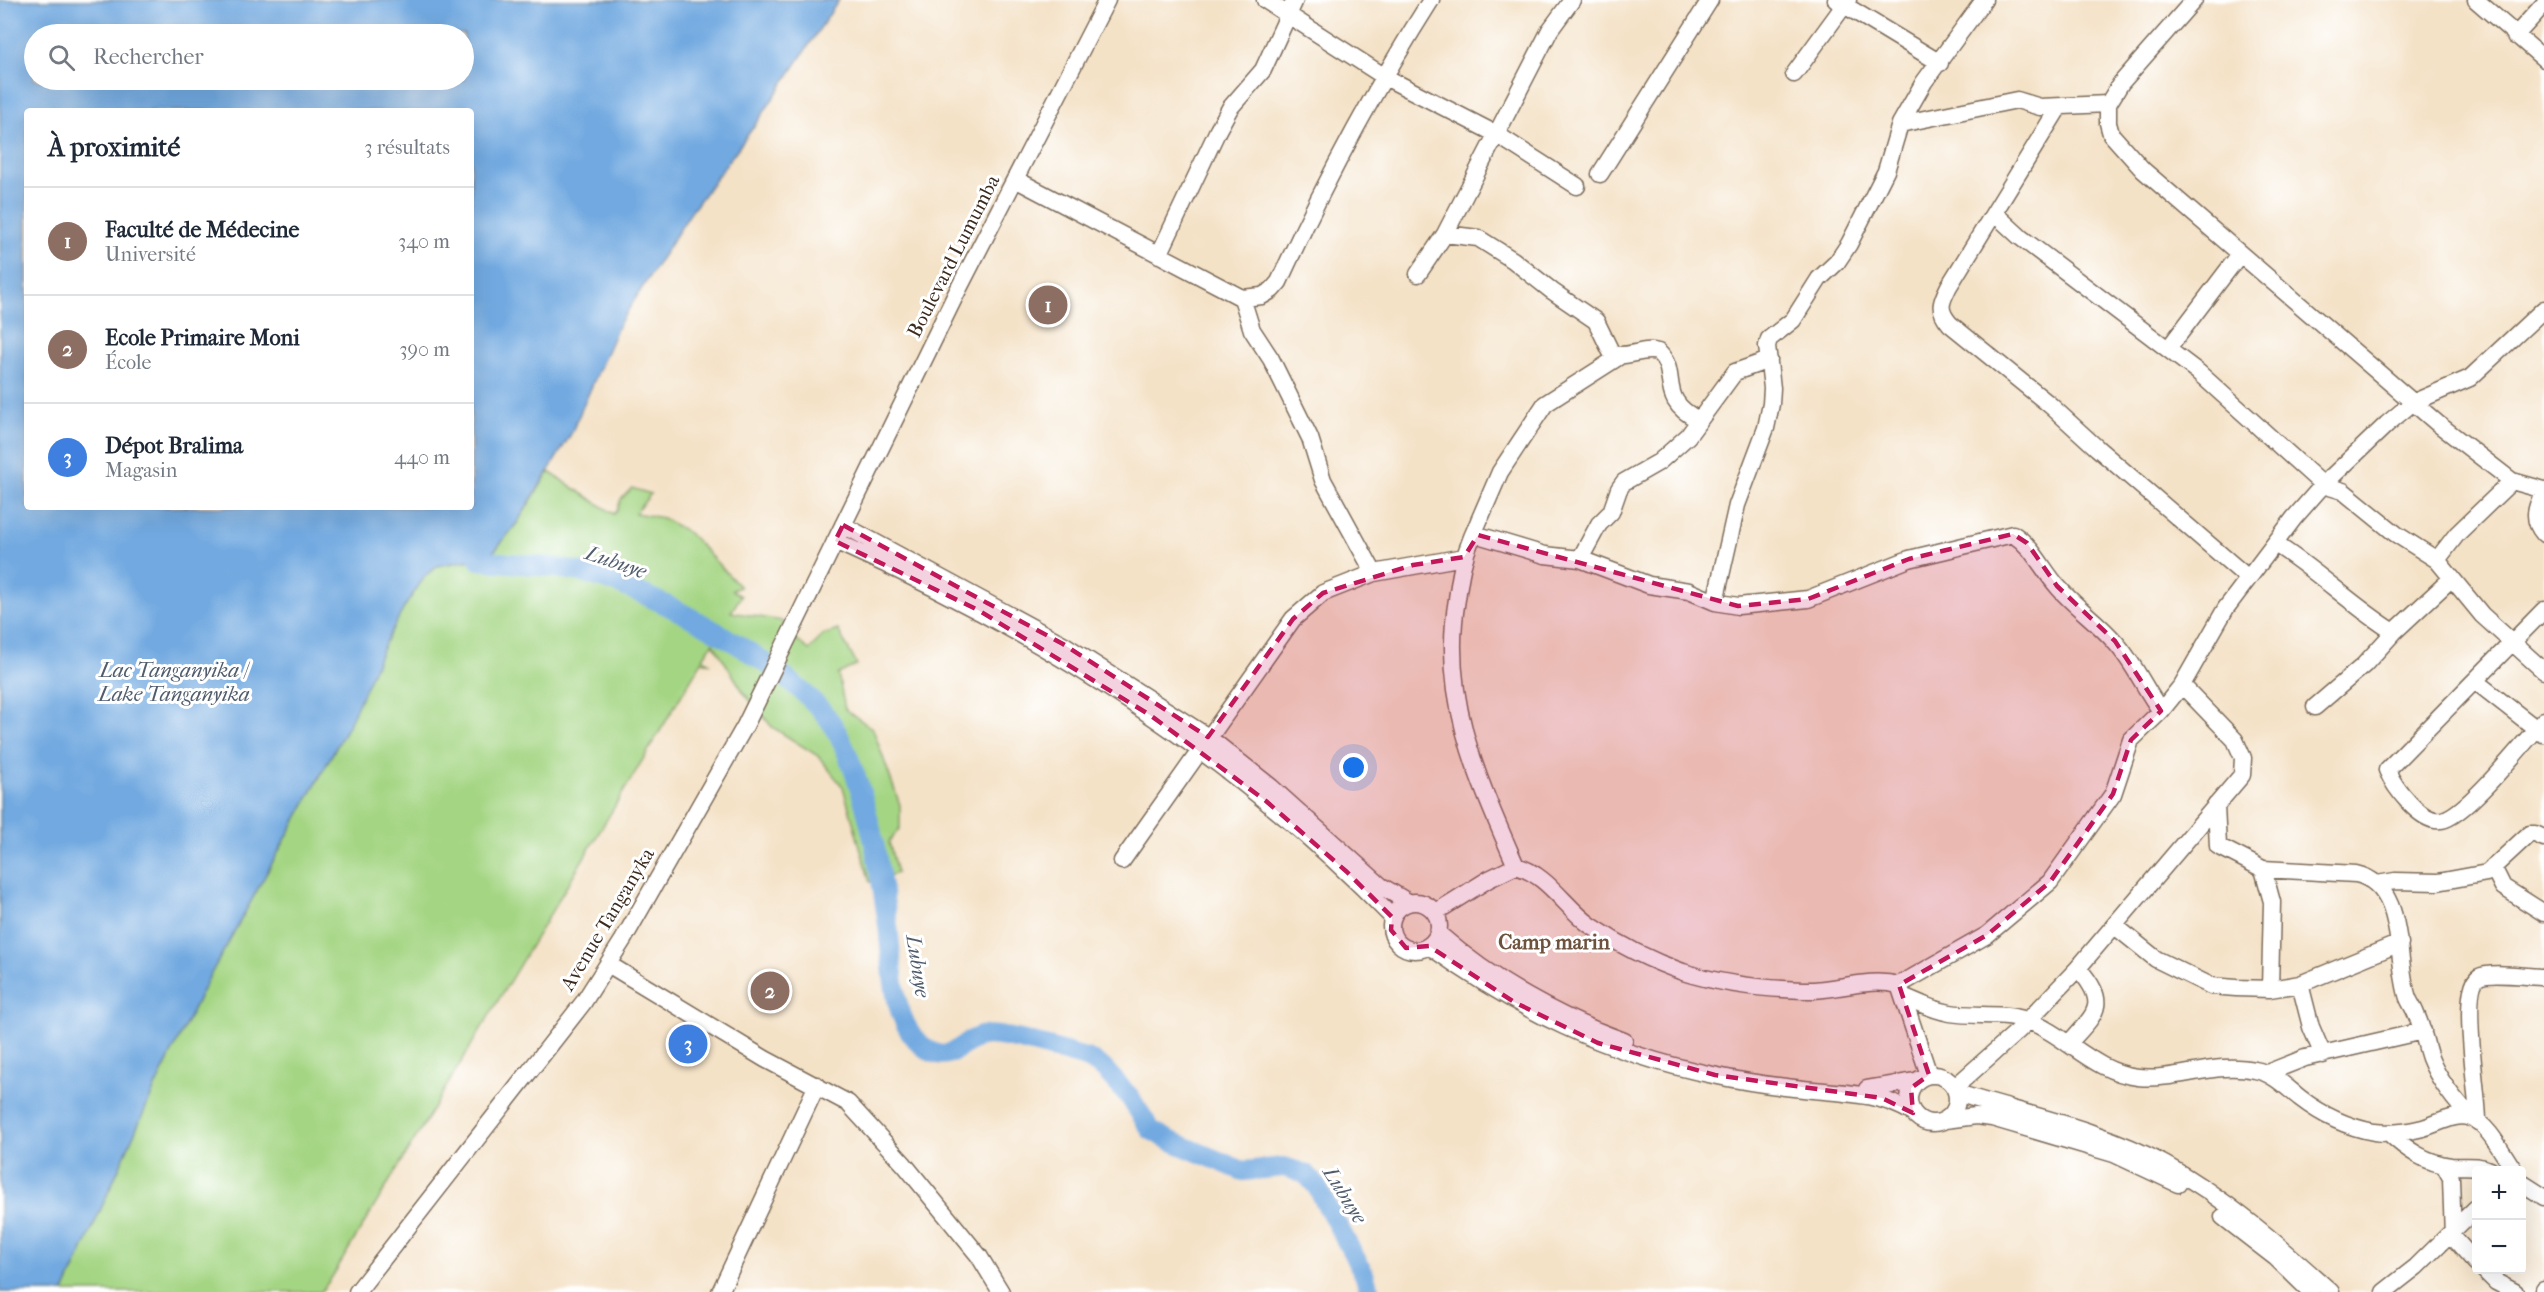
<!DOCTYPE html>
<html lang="fr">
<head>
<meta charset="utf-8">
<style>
  :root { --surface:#fff; --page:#f6f6f7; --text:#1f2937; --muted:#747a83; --line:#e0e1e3; --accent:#0f766e }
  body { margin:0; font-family:"IM FELL French Canon",serif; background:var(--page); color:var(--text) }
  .controls { position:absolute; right:18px; bottom:18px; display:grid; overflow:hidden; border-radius:6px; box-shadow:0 6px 24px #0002 }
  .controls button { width:54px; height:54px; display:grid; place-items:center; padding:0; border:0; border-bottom:2px solid var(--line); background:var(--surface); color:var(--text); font:30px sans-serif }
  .you { position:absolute; left:1354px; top:768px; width:21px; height:21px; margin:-15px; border:4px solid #fff; border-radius:50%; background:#1a73e8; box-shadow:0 0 0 9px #1a73e833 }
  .badge { display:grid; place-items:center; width:39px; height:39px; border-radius:50%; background:var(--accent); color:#fff; font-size:20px; font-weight:700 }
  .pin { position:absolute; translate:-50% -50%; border:3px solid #fff; box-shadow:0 2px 6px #0006 }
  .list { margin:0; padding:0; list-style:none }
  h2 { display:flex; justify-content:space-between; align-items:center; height:78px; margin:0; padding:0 24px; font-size:26px }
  h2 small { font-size:20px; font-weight:400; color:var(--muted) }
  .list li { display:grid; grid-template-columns:39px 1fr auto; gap:18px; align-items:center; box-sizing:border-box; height:108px; padding:0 24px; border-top:2px solid var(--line) }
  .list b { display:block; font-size:22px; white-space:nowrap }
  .list p { margin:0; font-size:20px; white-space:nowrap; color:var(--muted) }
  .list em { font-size:20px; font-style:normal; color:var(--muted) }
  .icon { flex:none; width:33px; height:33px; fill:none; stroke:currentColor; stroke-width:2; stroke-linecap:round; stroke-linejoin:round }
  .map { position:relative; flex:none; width:2544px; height:1292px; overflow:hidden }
  .search { position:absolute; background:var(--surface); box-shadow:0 6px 24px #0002; left:24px; top:24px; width:450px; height:66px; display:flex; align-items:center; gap:15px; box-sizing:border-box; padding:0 21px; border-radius:33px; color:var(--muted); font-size:22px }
  .panel { position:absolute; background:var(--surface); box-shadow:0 6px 24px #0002; left:24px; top:108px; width:450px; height:402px; border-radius:6px }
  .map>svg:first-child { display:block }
  .green { fill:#a4d583; stroke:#708050; stroke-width:1.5 }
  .water { fill:#71a9e0; stroke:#566a7f; stroke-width:1.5; fill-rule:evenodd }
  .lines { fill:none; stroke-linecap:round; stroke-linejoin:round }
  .river { stroke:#71a9e0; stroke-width:20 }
  .minor-casing { stroke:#7c6a59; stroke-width:19 }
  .minor { stroke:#fff; stroke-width:16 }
  .marked { fill:#c2185b; fill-opacity:0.2; stroke:#c2185b; stroke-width:4.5; stroke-dasharray:12 8; stroke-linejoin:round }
  .labels { text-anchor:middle; stroke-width:6; stroke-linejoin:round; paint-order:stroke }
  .street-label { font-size:20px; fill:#3b2a1e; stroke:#fff }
  .water-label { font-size:21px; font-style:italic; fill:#515d6c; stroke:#fff }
  .neighbourhood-label { font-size:21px; font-weight:bold; fill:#6d523d; stroke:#fff }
</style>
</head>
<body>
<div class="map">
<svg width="2544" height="1292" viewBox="0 0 2544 1292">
  <rect width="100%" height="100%" fill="#fff"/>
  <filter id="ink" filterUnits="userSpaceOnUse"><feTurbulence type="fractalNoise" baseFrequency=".0167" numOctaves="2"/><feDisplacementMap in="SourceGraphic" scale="12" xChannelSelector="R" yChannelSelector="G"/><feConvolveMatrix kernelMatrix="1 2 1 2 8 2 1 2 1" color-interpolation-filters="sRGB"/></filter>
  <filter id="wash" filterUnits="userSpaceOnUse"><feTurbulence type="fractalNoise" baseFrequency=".008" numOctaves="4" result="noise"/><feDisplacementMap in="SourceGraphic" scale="24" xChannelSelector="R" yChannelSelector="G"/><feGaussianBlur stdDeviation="1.35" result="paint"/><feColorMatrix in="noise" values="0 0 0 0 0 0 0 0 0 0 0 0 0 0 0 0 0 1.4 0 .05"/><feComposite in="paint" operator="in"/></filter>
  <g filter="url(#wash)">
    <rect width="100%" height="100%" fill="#f4e2c7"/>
    <path class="green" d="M 549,472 L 614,514 L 617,511 L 621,499 L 632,488 L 651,494 L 635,513 L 663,518 L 689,533 L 740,587 L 732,590 L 741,596 L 731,612 L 783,621 L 782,629 L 809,650 L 823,635 L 838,630 L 857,665 L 838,674 L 845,709 L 873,729 L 900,805 L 900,828 L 889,842 L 897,873 L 870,882 L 843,787 L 818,756 L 772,727 L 744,693 L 713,643 L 703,658 L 711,664 L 702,661 L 332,1277 L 321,1292 L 64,1292 L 155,1087 L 208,979 L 350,722 L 386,641 L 405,606 L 425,576 L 437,566 L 453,561 L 479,560 L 493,553 L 517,523 Z"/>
    <path class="water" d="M 0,0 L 839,0 L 760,118 L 689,215 L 619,324 L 571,434 L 517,523 L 497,548 L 486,557 L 437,566 L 425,576 L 405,606 L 386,641 L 350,722 L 208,979 L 155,1087 L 64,1292 L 0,1292 ZM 34,34 L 464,34 L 464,80 L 34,80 ZM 27,111 L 471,111 L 471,507 L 27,507 Z"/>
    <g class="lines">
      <path class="river" d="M 479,560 C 513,564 550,565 584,573 C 648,588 806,672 837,732 C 867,790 879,862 888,926 C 893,964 890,1021 924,1047 C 949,1067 962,1041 981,1036 C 1002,1031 1066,1053 1089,1059 L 1103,1068 L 1129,1096 L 1151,1130 L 1169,1140 L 1243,1171 L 1284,1167 L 1306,1174 L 1317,1187 L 1364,1274 L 1370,1292"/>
    </g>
  </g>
  <g filter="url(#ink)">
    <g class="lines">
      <defs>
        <path id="minor" d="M 1265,0 L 1385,77 L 1496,134 L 1577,186
          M 1836,0 L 1940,63
          M 2194,0 L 2121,83 L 2108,104 L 2108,123 L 2111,134 L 2143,170 L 2437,423 L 2512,481 L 2544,490
          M 2476,0 L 2544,59
          M 2515,36 L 2544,4
          M 1794,74 L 1848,0
          M 2059,107 L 1949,286 C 1941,302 1937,309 1950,324 L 2050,405 L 2097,448 L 2248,578
          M 1900,124 L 1924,82 L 1984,0
          M 1600,174 L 1710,0
          M 1015,179 L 1242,298 L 1262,296 L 1272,290 L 1279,282 C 1323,185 1374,90 1431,0
          M 1994,213 L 2020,237 L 2198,372 L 2323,485 L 2343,491 L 2396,534 L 2437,560 L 2482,615 L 2544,671
          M 1445,234 L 1550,30 L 1572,0
          M 1159,255 L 1218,130 L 1230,108 L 1263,70 L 1295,0
          M 1418,274 L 1445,234 L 1478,238 L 1513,260 L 1552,291 L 1596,321 L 1612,354 C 1628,359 1642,347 1658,352 C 1681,373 1655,399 1699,420
          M 1242,298 L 1252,330 L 1271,359 L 1310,438 L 1323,480 L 1374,573
          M 2168,349 L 2240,254
          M 2544,491 C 2536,507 2531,519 2544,534
          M 843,525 L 1063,644 L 1208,737 L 1271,787 L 1381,886 L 1408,902
          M 1472,537 L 1500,472 L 1545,404 L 1620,356
          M 835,541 C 1040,632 1236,756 1392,917
          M 2275,544 C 2317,570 2352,606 2394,632
          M 1580,559 L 1599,524 L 1611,512 L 1619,489 L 1624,482 L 1659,462 L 1688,436 L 1735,372 L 1769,360
          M 2437,560 L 2457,534 L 2512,481
          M 1715,602 L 1737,505 L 1766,428 L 1771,404 L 1772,388 L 1767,346 L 1769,339 L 1793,320 L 1819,279 L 1837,262 L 1849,244 L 1886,171 L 1900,124 L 2017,100 L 2040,107 L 2108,104
          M 2544,610 L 2387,770 C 2394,787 2421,824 2442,820 C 2467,815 2525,741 2544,720
          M 2475,681 L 2543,734
          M 2315,707 L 2364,665 L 2394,632 L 2452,578
          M 2216,805 L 2218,846 L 2263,869 L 2356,874 C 2407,885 2395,961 2408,998 C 2410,1003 2414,1008 2416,1014 C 2423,1028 2425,1044 2430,1058 C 2438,1079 2456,1103 2472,1118
          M 1122,861 L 1293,619 L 1323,593 L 1374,573 L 1464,557
          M 1516,866 C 1478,779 1440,697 1457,599 C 1460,577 1463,558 1472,537 L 1478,535 L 1545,555 L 1580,559 L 1649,585 L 1689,591 L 1715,602 L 1738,606 L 1808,599 L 1909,559 L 2013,534 C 2034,548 2042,569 2058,587 C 2075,607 2098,622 2115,642 C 2135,664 2144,688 2161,711
          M 2493,867 L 2503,887 L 2544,913
          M 2263,869 L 2272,902 L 2270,989
          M 2377,884 L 2395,881 L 2438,882 L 2487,873 L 2529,834 L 2535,834 L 2544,838
          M1391 926a24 24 0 1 1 48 0a24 24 0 1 1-48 0Z
          M 1436,912 L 1489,879 L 1516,866 C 1548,875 1564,906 1590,925 C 1618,944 1651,961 1683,972 C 1721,984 1764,989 1804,990 C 1836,991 1867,977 1899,985 L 1929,1075
          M 2115,926 L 2156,959 L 2211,986 L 2236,988 L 2270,989 L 2300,984 L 2400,943
          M 1439,934 C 1491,980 1559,1018 1624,1041
          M 1429,946 C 1519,1010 1605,1053 1713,1075 C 1740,1081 1767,1085 1794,1088 C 1835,1093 1878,1091 1913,1113
          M 608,964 L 765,1059 L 848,1103 L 904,1164 L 979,1256 L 1001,1292
          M 2300,984 L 2311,1027 L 2323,1055
          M 1899,985 L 1987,935 L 2050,882 L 2113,794 L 2131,740 L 2161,711 L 2182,685 L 2226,608 L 2294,518 L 2323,485 L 2387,424 L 2412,403 L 2470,378 L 2544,309
          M 1903,996 C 1919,1003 1933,1010 1950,1013 C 1975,1017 2002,1012 2026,1020 C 2067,1035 2093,1072 2138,1077 C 2177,1081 2216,1061 2255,1070 C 2273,1073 2286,1087 2300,1098 C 2322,1115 2347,1127 2374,1132 C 2390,1134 2407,1132 2423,1128 C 2438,1124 2456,1112 2471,1118 C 2489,1125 2503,1155 2514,1170
          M 2068,1044 C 2096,1013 2110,1005 2078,968
          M 2267,1073 L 2305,1058 L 2423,1031
          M1909 1099a24 24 0 1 1 48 0a24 24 0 1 1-48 0Z
          M 1955,1087 L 2019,1030 L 2078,968 L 2242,775 L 2243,758 L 2235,740 L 2182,685
          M 1867,1089 L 1916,1081
          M 1957,1093 C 2024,1114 2103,1130 2164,1164 C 2226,1198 2279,1245 2331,1292
          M 1945,1120 L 1976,1116 L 1992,1118 L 2114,1154 L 2178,1184
          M 2478,1123 C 2479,1098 2459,989 2479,977 C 2490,971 2530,977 2544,977
          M 2389,1133 C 2407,1150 2426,1163 2451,1166 C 2465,1167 2476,1164 2489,1170
          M 2444,1165 L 2451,1178 L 2453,1237 L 2476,1263
          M 2522,1183 L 2544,1197
          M 2223,1217 L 2276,1258 L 2311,1292
          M 2484,1270 L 2496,1282 L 2515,1292
          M 357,1292 L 583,1003 L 623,940 L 745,726 L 956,294 L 1107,0
          M 720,1292 L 817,1085
          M 2384,1292 L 2416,1267 L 2476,1208
          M 2544,1292 L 2544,1289"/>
      </defs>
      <use href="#minor" class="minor-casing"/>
      <use href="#minor" class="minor"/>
    </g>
  </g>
  <path class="marked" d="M 843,525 L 1063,644 L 1208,737 L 1293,619 L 1323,593 L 1413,565 L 1464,557 L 1478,535 L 1738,606 L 1808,599 L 1909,559 L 2013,534 L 2027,543 L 2057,586 L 2115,641 L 2161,711 L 2131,740 L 2113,794 L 2050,882 L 1987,935 L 1899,985 L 1929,1075 L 1911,1088 L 1913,1113 L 1882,1098 L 1715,1075 L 1598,1043 L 1514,1002 L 1429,946 L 1406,948 L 1391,930 L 1392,917 L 1347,872 L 1266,801 L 1150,715 L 978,610 L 835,541 Z"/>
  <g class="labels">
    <g class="street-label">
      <text transform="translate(953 256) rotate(-63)" y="7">Boulevard Lumumba</text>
      <text transform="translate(607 919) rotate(-59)" y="7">Avenue Tanganyka</text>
    </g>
    <g class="water-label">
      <text transform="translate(616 562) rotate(19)" y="7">Lubuye</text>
      <text x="174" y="677">Lac Tanganyika /<tspan x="174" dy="24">Lake Tanganyika</tspan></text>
      <text transform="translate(918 966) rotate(81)" y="7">Lubuye</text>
      <text transform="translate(1345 1195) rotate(58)" y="7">Lubuye</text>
    </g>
    <g class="neighbourhood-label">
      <text x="1554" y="949">Camp marin</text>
    </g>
  </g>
</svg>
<div class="controls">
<button>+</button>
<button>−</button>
</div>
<div class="you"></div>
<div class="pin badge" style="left:1048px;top:305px;background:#8d6e63">1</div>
<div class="pin badge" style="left:770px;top:991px;background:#8d6e63">2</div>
<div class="pin badge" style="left:688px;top:1044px;background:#3f7fe0">3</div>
<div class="search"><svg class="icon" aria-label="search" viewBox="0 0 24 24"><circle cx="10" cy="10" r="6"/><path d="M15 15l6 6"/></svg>Rechercher</div>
<section class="panel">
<h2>À proximité<small>3 résultats</small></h2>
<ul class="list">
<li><span class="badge" style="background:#8d6e63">1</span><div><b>Faculté de Médecine</b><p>Université</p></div><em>340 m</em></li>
<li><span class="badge" style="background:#8d6e63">2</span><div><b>Ecole Primaire Moni</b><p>École</p></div><em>390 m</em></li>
<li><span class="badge" style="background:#3f7fe0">3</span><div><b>Dépot Bralima</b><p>Magasin</p></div><em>440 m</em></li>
</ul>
</section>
</div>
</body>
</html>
